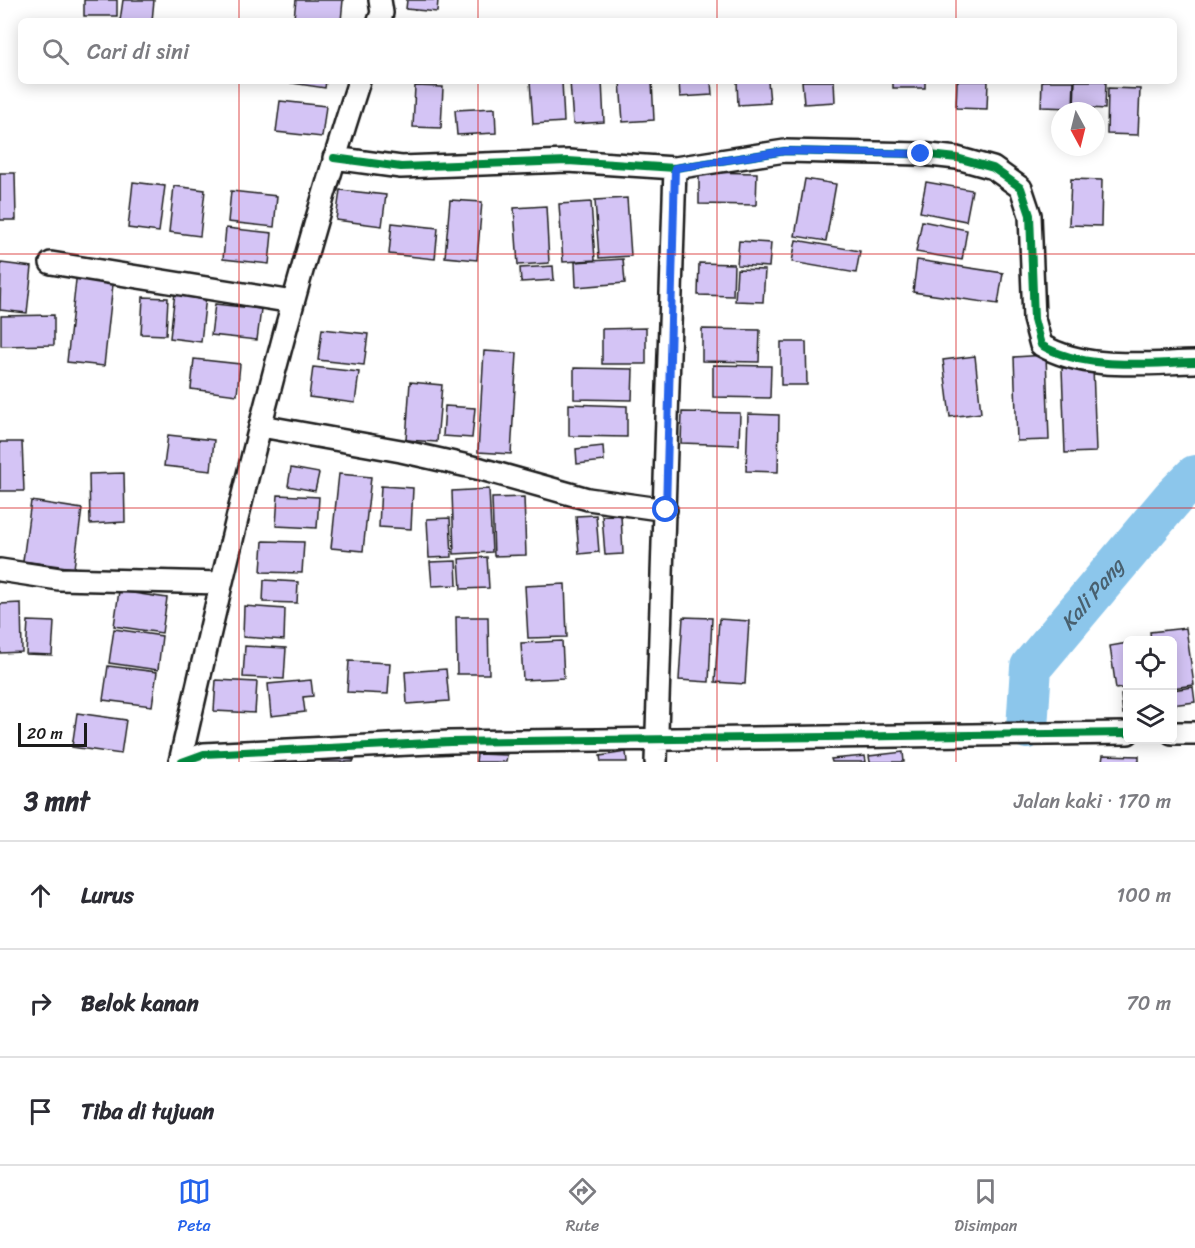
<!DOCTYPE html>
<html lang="id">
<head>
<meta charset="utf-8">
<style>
  :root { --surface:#fff; --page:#f2f2f3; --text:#2b2b33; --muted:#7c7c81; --line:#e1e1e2; --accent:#2563eb }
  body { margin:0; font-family:Sriracha,sans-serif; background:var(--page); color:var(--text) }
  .controls { position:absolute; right:18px; bottom:18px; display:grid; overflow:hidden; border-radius:9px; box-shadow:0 3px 15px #0003 }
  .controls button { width:54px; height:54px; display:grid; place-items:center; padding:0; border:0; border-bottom:2px solid var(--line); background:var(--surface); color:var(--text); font:30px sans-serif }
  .compass { position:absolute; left:1051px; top:102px; width:54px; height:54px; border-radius:50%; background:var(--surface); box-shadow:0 3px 15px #0003; rotate:173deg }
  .scale { position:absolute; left:18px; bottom:15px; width:69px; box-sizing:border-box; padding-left:6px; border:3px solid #1c1c1c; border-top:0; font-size:16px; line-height:21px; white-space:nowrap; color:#1c1c1c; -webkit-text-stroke:4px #fff; paint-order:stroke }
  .stop { position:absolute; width:18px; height:18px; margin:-14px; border:4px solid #2563eb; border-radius:50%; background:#fff }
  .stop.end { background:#2563eb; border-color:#fff; box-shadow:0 2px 6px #0008 }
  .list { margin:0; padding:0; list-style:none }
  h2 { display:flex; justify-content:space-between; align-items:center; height:78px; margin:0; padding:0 24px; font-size:26px }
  h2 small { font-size:20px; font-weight:400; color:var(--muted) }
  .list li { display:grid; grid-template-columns:39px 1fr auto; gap:18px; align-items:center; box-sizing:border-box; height:108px; padding:0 24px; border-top:2px solid var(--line) }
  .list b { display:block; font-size:22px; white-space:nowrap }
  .list em { font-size:20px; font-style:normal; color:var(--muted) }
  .icon { flex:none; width:33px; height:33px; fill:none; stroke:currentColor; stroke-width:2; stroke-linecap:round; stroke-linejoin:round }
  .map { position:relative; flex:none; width:1195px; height:762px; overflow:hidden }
  .search { position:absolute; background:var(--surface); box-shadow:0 3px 15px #0003; left:18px; right:18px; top:18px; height:66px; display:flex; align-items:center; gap:15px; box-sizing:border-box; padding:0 21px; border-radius:9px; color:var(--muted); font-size:22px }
  .sheet { height:402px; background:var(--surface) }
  nav { display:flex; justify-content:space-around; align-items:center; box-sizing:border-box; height:84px; border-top:2px solid var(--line); background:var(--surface); font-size:16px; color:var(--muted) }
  nav a { display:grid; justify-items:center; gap:3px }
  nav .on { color:var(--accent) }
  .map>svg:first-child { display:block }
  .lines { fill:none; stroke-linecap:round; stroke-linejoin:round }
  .river { stroke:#8cc6eb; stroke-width:42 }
  .building { fill:#d4c4f5; stroke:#1c1c1c; stroke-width:1.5 }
  .street-casing { stroke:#1c1c1c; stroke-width:26 }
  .street { stroke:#fff; stroke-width:21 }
  .cycleway-casing { stroke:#fff; stroke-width:11 }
  .cycleway { stroke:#00873e; stroke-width:8 }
  .route { stroke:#2563eb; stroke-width:8 }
  .grid { fill:none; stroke:#d62828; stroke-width:1.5; stroke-opacity:0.55 }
  .labels { text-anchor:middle; stroke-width:6; stroke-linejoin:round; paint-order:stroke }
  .water-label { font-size:21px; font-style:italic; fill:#49606f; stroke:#fff }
</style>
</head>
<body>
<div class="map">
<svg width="1195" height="762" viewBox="0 0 1195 762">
  <rect width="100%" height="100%" fill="#fff"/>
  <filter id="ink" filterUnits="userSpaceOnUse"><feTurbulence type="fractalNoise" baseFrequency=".0167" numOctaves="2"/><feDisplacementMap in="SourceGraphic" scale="12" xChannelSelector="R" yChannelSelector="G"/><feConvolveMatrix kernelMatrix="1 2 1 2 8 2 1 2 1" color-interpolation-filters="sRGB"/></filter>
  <g filter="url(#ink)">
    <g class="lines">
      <path class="river" id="s1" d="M 1027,728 L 1031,667 L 1173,498 L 1195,476"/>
    </g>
    <path class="building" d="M 84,0 L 117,0 L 117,16 L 84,16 Z
      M 123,0 L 154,0 L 152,21 L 120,21 Z
      M 296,0 L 343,0 L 341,21 L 294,18 Z
      M 407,0 L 438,0 L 437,12 L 406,9 Z
      M 279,81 L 326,81 L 325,88 Z
      M 530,81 L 562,81 L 564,122 L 533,124 Z
      M 570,81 L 602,81 L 604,122 L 573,124 Z
      M 620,81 L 652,81 L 654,120 L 623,122 Z
      M 679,81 L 711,81 L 712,95 L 680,97 Z
      M 737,81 L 768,81 L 770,103 L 738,105 Z
      M 802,81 L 834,81 L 835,102 L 804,104 Z
      M 893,81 L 925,81 L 925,88 L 893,88 Z
      M 957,81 L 988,81 L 987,109 L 956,108 Z
      M 1042,81 L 1074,81 L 1073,108 L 1041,107 Z
      M 1075,81 L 1106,81 L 1105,109 L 1074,107 Z
      M 415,86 L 443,87 L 441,128 L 413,127 Z
      M 1108,88 L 1140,89 L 1138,135 L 1107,134 Z
      M 280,101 L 326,106 L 322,137 L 276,132 Z
      M 495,108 L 496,133 L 457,135 L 455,110 Z
      M 699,172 L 757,173 L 756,205 L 699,204 Z
      M 0,173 L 15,173 L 16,220 L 0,220 Z
      M 805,179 L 836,184 L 826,241 L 795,236 Z
      M 1071,179 L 1102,180 L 1101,226 L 1069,225 Z
      M 133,182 L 165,186 L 159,232 L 128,228 Z
      M 926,182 L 972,190 L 966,221 L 920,212 Z
      M 174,186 L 205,190 L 200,236 L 169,232 Z
      M 340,190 L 386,195 L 382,226 L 336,220 Z
      M 231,191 L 277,196 L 274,227 L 228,222 Z
      M 627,198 L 631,256 L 599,258 L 595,200 Z
      M 450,200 L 482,202 L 477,260 L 445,257 Z
      M 591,202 L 595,260 L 563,262 L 559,204 Z
      M 546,206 L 549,263 L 518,265 L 514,208 Z
      M 922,221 L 967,230 L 962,260 L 916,252 Z
      M 392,223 L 438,228 L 435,259 L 389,254 Z
      M 226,228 L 272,233 L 269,264 L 223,259 Z
      M 796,240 L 860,251 L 856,273 L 792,262 Z
      M 739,241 L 771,243 L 769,267 L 737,265 Z
      M 623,259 L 625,283 L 576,287 L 575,262 Z
      M 917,260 L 1003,273 L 998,304 L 913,292 Z
      M 1,263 L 32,267 L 27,313 L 0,310 Z
      M 699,263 L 734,264 L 733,296 L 698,295 Z
      M 553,266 L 554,280 L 521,282 L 520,268 Z
      M 737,269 L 765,270 L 763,302 L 735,301 Z
      M 77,271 L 114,275 L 104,366 L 67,362 Z
      M 175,292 L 206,296 L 201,342 L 170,338 Z
      M 143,297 L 168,298 L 166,335 L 141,334 Z
      M 215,304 L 261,309 L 257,340 L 211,335 Z
      M 54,315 L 54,345 L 1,346 L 1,316 Z
      M 646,328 L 646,364 L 602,364 L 602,329 Z
      M 322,329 L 368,334 L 364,365 L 318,360 Z
      M 702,329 L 760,330 L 759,362 L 702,361 Z
      M 781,342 L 806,342 L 807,385 L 781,385 Z
      M 484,351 L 517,353 L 511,454 L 478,452 Z
      M 1046,355 L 1049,440 L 1017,441 L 1014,357 Z
      M 975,356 L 981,413 L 950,417 L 943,360 Z
      M 194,359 L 240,364 L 237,395 L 191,389 Z
      M 713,365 L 771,366 L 770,398 L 713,397 Z
      M 313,367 L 359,372 L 355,403 L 309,397 Z
      M 1093,367 L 1096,452 L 1065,453 L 1062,368 Z
      M 574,368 L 633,369 L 632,400 L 574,399 Z
      M 410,382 L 442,385 L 437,442 L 406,440 Z
      M 569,404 L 627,406 L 627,437 L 569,436 Z
      M 445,406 L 475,408 L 472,438 L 443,436 Z
      M 682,412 L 740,413 L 739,445 L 681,443 Z
      M 748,414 L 779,415 L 778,472 L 746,471 Z
      M 168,435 L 214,440 L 211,471 L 164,466 Z
      M 0,442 L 22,442 L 24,491 L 0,491 Z
      M 603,446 L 604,461 L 577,464 L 576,449 Z
      M 291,468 L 319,473 L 315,491 L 288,486 Z
      M 124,473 L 125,522 L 90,524 L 89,474 Z
      M 339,474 L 371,477 L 363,551 L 331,548 Z
      M 381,486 L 413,488 L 411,529 L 379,527 Z
      M 489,489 L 492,552 L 454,554 L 452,491 Z
      M 278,495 L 319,497 L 317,528 L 276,526 Z
      M 524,497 L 526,555 L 494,556 L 492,498 Z
      M 31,501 L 82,509 L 74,568 L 23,561 Z
      M 596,515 L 599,552 L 579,554 L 576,516 Z
      M 621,515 L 623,554 L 605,555 L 602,516 Z
      M 450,518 L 452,557 L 429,558 L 427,519 Z
      M 263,541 L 304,542 L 302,573 L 261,572 Z
      M 487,557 L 489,588 L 461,589 L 459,559 Z
      M 456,561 L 457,585 L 432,586 L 430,562 Z
      M 264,580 L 298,582 L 297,603 L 263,602 Z
      M 565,584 L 567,637 L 528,638 L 525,586 Z
      M 119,591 L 167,598 L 162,633 L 114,626 Z
      M 21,603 L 22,652 L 0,653 L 0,604 Z
      M 244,606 L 285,609 L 284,640 L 243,637 Z
      M 456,617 L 488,617 L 489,674 L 457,674 Z
      M 683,617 L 712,618 L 709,682 L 679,680 Z
      M 719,619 L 749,621 L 745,684 L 715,682 Z
      M 28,621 L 54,622 L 52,655 L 26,654 Z
      M 1186,628 L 1194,685 L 1172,688 L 1172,640 L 1151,640 L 1150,632 Z
      M 114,629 L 162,636 L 158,670 L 109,663 Z
      M 562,641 L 564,678 L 523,680 L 521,643 Z
      M 1128,643 L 1128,687 L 1116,689 L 1110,646 Z
      M 245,646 L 286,648 L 284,679 L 243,677 Z
      M 349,661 L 390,663 L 388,694 L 347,692 Z
      M 108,666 L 157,672 L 152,706 L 103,700 Z
      M 446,669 L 449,701 L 407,704 L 405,672 Z
      M 216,680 L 257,682 L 255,713 L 214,711 Z
      M 311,680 L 313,696 L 303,697 L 305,712 L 271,716 L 268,684 Z
      M 1193,687 L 1195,702 L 1172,705 L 1172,690 Z
      M 1128,694 L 1128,713 L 1123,714 L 1121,695 Z
      M 77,713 L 126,720 L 121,754 L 72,747 Z
      M 626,752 L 627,762 L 601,762 L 600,756 Z
      M 903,752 L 904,762 L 870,762 L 869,756 Z
      M 477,754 L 507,755 L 506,762 L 476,762 Z
      M 1103,755 L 1139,756 L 1139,762 L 1102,762 Z
      M 865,756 L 866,762 L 832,762 L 831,759 Z
      M 322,757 L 354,760 L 353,762 L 322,762 Z"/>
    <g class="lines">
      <defs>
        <path id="street" d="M 379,21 L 382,13 L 380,0
          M 334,158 L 401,167 L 568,161 L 675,168 L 785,151 L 921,154 L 957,158 L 993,168 L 1021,188 L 1030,215 L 1034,319 L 1041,345 C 1086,371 1145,363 1195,362
          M 51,263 L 293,302
          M 261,426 L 401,451 L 481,469 L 588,499 L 666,510
          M 0,570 L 59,579 L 221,583
          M 1172,733 L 1195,733
          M 180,762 C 232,533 287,304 359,81
          M 182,762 L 204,754 L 450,742 L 1128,733
          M 656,762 L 675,168"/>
      </defs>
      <use href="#street" class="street-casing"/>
      <use href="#street" class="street"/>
      <defs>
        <path id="cycleway" d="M 334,158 L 401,167 L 568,161 L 675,168 L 785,151 L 921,154 L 957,158 L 993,168 L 1021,188 L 1030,215 L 1034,319 L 1041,345 C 1086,371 1145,363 1195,362
          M 182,762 L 204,754 L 450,742 L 1128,733"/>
      </defs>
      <use href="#cycleway" class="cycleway-casing"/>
      <use href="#cycleway" class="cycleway"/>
    </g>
  </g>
  <g class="lines" filter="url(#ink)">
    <path class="route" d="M 666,510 L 675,168 L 785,151 L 921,154"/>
  </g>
  <path class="grid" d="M 239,0 L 239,21M 478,0 L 478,21M 717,0 L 717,21M 956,0 L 956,21M 239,81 L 239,762M 478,81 L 478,762M 717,81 L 717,762M 956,81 L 956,762M 0,254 L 1195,254M 0,508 L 1195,508"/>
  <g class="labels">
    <g class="water-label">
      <text dy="7" stroke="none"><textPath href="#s1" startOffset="156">Kali Pang</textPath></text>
    </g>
  </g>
</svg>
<div class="controls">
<button><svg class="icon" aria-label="locate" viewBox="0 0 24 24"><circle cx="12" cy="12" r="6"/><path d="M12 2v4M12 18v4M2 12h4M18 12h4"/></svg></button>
<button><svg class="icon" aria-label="layers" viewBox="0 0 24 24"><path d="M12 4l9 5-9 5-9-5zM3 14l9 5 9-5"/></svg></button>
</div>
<svg class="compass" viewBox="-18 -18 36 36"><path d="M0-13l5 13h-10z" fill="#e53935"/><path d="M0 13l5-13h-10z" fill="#7c7c81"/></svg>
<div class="scale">20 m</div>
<div class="stop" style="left:666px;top:510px"></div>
<div class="stop end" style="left:921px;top:154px"></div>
<div class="search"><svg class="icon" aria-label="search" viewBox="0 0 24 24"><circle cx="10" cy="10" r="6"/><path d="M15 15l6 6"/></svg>Cari di sini</div>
</div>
<section class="sheet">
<h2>3 mnt<small>Jalan kaki · 170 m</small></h2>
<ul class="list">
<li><svg class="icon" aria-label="ahead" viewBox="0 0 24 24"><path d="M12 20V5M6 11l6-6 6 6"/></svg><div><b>Lurus</b></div><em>100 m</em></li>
<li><svg class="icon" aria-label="right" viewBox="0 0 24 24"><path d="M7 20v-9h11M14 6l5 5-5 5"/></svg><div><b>Belok kanan</b></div><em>70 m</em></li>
<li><svg class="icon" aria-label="arrive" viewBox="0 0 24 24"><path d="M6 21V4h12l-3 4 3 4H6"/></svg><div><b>Tiba di tujuan</b></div></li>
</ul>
</section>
<nav>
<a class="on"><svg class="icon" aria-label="map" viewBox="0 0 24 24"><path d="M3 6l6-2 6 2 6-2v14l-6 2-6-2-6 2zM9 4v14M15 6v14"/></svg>Peta</a>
<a><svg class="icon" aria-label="directions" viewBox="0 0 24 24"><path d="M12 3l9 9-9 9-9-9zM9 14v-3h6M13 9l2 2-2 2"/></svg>Rute</a>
<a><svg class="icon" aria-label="saved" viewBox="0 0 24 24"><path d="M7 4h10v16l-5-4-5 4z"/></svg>Disimpan</a>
</nav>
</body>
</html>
